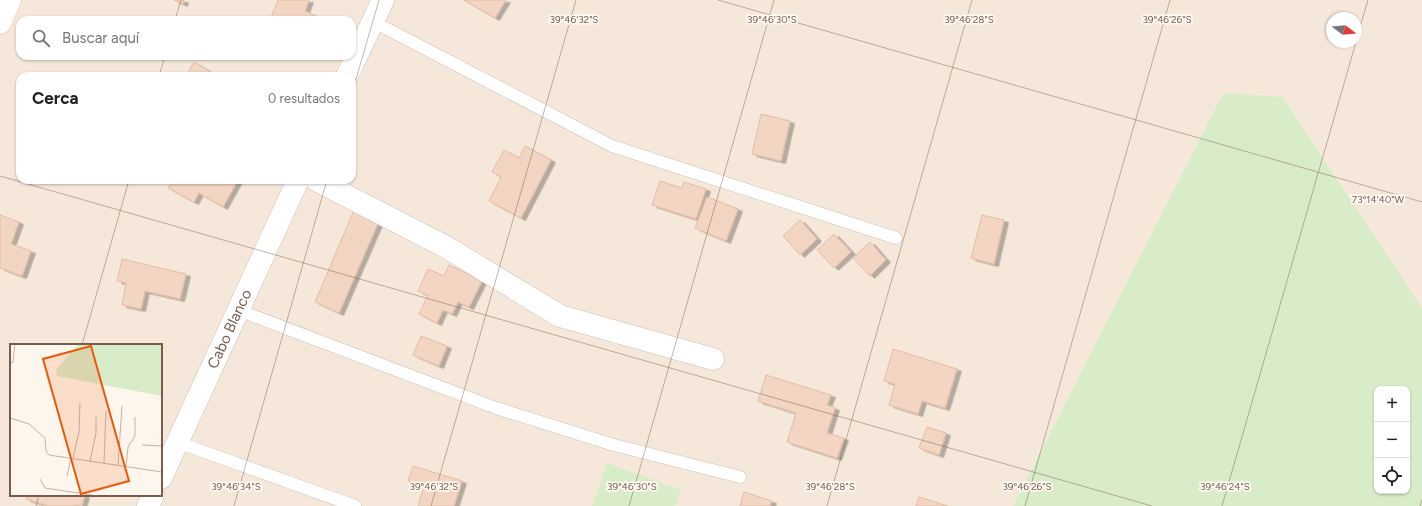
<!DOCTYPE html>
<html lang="es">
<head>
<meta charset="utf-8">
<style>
  :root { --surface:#fff; --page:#f2f2f2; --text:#222; --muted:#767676; --line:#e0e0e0 }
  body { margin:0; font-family:Figtree,sans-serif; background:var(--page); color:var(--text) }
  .controls { position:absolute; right:12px; bottom:12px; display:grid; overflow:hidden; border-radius:8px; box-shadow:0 1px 3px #0004 }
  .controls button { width:36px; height:36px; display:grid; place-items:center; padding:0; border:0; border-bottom:1px solid var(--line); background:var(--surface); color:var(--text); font:20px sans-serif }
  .compass { position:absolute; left:1326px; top:12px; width:36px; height:36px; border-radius:50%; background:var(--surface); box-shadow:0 1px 3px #0004; rotate:106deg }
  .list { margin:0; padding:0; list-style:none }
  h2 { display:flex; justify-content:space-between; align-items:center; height:52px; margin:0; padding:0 16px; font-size:17px }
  h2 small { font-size:13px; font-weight:400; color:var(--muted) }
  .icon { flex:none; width:22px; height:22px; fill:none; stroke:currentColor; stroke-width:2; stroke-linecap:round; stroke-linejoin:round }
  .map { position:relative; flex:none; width:1422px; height:506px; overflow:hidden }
  .search { position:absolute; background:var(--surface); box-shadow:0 1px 3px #0004; left:16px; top:16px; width:340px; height:44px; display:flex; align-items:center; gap:10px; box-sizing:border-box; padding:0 14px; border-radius:12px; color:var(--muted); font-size:15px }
  .panel { position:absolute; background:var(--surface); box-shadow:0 1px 3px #0004; left:16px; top:72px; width:340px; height:112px; border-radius:12px }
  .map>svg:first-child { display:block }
  .residential { fill:#f5e8da; fill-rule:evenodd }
  .green { fill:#d8ecc9; fill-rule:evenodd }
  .building { fill:#f3d5c3; stroke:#e6bba3; filter:url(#shadow) }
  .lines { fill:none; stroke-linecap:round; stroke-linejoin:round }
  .lane-casing { stroke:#d1beb0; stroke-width:13 }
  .street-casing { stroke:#d1beb0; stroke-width:23 }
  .lane { stroke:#fff; stroke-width:12 }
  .street { stroke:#fff; stroke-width:22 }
  .ticks { fill:none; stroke:#7a5c4d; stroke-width:1; stroke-opacity:0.45 }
  .labels { text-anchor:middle; stroke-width:3.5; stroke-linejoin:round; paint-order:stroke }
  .street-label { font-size:15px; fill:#7a5c4d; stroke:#fffaf3 }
  .inset-road { fill:none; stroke:#c5b3a7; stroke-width:1 }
  .view { fill:#e8590c; fill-opacity:0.15; stroke:#e8590c; stroke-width:2 }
  .inset-edge { fill:none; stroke:#7a5c4d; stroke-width:2 }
  .ticks-label { font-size:10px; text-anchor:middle; fill:#7a5c4d; stroke:#fffaf3; stroke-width:3.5; stroke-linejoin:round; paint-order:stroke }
</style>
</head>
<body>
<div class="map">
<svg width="1422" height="506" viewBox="0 0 1422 506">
  <defs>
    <filter id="shadow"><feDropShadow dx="4.5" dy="2.5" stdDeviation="0" flood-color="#0004"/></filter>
  </defs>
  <rect width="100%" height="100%" fill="#fdf6ec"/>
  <path class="residential" d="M 0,0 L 1422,0 L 1422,308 L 1284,98 L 1223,93 L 1013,506 L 0,506 ZM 1332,18 L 1356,18 L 1356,42 L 1332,42 ZM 20,20 L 352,20 L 352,56 L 20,56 ZM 20,76 L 352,76 L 352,180 L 20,180 ZM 11,345 L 161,345 L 161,495 L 11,495 Z"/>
  <path class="green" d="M 1223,93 L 1283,97 L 1422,308 L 1422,506 L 1013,506 ZM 1377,389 L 1407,389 L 1407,491 L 1377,491 Z
    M 607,463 L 681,490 L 675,506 L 592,506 Z"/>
  <path class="building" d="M 174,0 L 184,0 L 183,4 Z
    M 278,0 L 309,0 L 305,11 L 325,20 L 270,20 Z
    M 464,0 L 506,0 L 495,18 Z
    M 194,62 L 217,76 L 186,76 Z
    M 761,114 L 790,121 L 781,161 L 752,154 Z
    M 525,146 L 551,160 L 521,218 L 489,201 L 501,177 L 492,172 L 504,150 L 519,158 Z
    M 173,180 L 238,180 L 223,207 L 199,193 L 194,202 L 168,188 Z
    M 660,181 L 682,188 L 684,182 L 706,189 L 696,219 L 652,205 Z
    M 707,197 L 738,209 L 726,241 L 695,228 Z
    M 354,210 L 379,221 L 339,313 L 315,302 Z
    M 0,215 L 19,222 L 11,244 L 31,251 L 22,276 L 0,268 Z
    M 982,215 L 1004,220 L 994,264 L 971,258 Z
    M 800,220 L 817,239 L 800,255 L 783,236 Z
    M 834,234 L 851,252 L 834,268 L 817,250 Z
    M 870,242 L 886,260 L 870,276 L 853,258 Z
    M 122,259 L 186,274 L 180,299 L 145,291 L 141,309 L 122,305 L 126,283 L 117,281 Z
    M 449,265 L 482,281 L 469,307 L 458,302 L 452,314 L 443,310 L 437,323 L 419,314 L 428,295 L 418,291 L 428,269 L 444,276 Z
    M 421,336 L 447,346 L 439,366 L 413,355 Z
    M 893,349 L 957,369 L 945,408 L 922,401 L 918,414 L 889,405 L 895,384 L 884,381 Z
    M 766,375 L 831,395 L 827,405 L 835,408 L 827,433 L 844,438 L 837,458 L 787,442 L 796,413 L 758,401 Z
    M 927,427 L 946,433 L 939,455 L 919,448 Z
    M 413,466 L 462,481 L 454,506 L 418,506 L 424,486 L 408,481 Z
    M 744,492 L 772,501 L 770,506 L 740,506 Z
    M 28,495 L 85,495 L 82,506 L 76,505 L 75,506 L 48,506 L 26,499 Z
    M 919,497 L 948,506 L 916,506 Z"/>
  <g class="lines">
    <defs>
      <path id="lane" d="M 372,21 L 612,146 L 896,238
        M 238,310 L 496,408 L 614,445 L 740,477
        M 177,442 L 355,506"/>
      <g id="street">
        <path d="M 0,23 L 10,0"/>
        <path d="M 347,76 L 383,0"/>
        <path d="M 316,180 L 446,247 L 560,316 L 713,359"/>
        <path id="s1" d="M 161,478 L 298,180"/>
        <path d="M 148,506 L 153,495"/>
      </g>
    </defs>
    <use href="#lane" class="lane-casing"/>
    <use href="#street" class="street-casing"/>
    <use href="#lane" class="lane"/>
    <use href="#street" class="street"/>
  </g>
  <path class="ticks" d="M 718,0 L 1422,202M 175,20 L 181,0M 1356,40 L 1368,0M 159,76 L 165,56M 352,93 L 379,0M 0,176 L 1152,506M 82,345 L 129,180M 36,506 L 39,495M 234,506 L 327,180M 431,506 L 576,0M 629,506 L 774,0M 827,506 L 972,0M 1025,506 L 1170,0M 1222,506 L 1356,42M 1420,506 L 1422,500"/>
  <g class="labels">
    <g class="street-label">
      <text dy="5" stroke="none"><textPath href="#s1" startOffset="164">Cabo Blanco</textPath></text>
    </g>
  </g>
  <g transform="translate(10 344)">
    <rect width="152" height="152" fill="#fdf6ec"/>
    <path d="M 68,0 L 152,0 L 152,52 L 47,32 L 46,26 Z" fill="#d8ecc9"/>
    <path class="inset-road" d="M 0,19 L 3,18 L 5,0M 0,74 L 19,80 L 35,94 L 36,107 L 39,111 L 152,128M 132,101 L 152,102M 63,114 L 69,88 L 70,59M 80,117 L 86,89 L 86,73M 94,119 L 96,67M 108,121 L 112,62M 116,123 L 118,103 L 125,92 L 125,73M 57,132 L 61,114M 30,135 L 35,144 L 88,152"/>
    <path class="view" d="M 81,2 L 119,137 L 71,150 L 33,15 Z"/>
    <rect width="152" height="152" class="inset-edge"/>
  </g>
  <g class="ticks-label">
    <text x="574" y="23">39°46'32"S</text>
    <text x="772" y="23">39°46'30"S</text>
    <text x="969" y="23">39°46'28"S</text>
    <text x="1167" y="23">39°46'26"S</text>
    <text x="1378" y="203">73°14'40"W</text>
    <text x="236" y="490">39°46'34"S</text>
    <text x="434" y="490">39°46'32"S</text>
    <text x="632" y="490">39°46'30"S</text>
    <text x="830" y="490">39°46'28"S</text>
    <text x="1027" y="490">39°46'26"S</text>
    <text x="1225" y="490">39°46'24"S</text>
  </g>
</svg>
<div class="controls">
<button>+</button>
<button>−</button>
<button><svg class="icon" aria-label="locate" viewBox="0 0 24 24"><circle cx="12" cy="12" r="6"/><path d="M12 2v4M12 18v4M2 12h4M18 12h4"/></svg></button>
</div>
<svg class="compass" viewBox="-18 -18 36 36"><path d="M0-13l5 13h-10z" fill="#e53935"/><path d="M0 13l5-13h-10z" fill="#767676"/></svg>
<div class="search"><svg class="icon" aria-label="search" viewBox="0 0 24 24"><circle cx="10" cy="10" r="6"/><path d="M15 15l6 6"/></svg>Buscar aquí</div>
<section class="panel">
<h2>Cerca<small>0 resultados</small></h2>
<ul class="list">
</ul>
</section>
</div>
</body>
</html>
